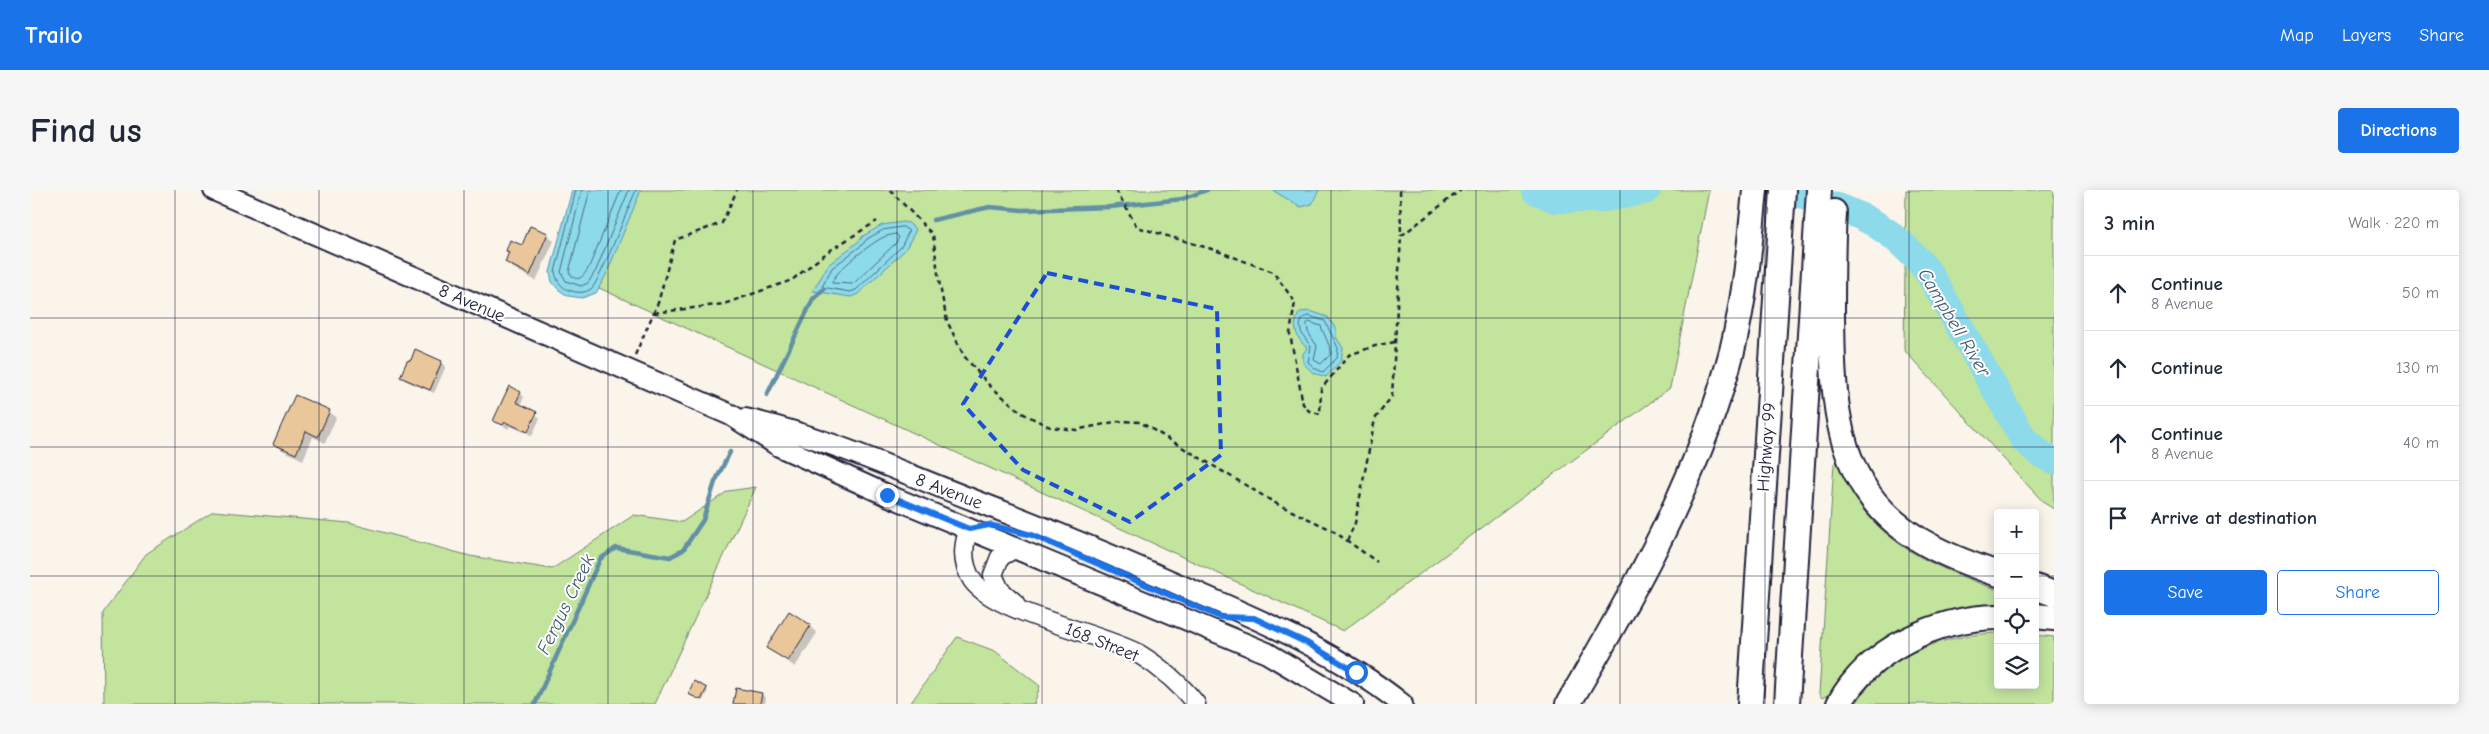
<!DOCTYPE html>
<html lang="en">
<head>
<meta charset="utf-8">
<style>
  :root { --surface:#fff; --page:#f6f6f7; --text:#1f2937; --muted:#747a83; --line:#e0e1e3; --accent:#1a73e8 }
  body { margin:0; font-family:"Comic Neue",sans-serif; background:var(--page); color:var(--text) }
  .controls { position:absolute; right:15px; bottom:15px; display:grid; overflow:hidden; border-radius:5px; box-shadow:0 2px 12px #0003 }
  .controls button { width:45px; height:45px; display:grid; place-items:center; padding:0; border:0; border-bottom:1px solid var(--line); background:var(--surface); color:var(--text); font:25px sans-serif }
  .stop { position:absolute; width:15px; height:15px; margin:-11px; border:4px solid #1a73e8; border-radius:50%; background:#fff }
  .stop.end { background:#1a73e8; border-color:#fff; box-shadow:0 1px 5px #0008 }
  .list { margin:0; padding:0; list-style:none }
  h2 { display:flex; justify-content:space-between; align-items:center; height:65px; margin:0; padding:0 20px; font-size:21px }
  h2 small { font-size:16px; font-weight:400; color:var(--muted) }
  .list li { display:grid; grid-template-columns:32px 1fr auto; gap:15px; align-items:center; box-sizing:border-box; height:75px; padding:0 20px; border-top:1px solid var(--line) }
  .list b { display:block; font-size:19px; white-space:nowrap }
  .list p { margin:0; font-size:16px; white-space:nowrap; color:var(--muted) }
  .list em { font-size:16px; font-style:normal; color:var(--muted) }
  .actions { display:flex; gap:10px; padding:15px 20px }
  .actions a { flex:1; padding:11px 0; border:1px solid var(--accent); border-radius:5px; text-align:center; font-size:18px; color:var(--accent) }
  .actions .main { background:var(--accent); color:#fff }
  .icon { flex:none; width:28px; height:28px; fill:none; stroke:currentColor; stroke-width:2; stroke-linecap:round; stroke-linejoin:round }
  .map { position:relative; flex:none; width:2024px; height:514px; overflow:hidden; border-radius:5px }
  header { display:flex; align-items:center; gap:30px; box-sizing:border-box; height:70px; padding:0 25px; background:var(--accent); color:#fff }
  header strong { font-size:24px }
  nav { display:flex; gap:28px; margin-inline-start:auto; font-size:18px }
  .intro { display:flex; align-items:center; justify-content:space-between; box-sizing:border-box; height:120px; padding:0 30px }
  h1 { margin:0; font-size:35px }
  .button { padding:12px 22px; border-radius:5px; background:var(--accent); color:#fff; font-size:18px; font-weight:700 }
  main { display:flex; gap:30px; padding:0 30px }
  aside { flex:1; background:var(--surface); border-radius:5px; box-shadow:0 2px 12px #0003 }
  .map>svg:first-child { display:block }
  .green { fill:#c2e49d; stroke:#72836c }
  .water { fill:#8cdaea; stroke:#6290a4 }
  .shadow { fill:#0003 }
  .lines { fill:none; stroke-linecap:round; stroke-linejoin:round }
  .shore { stroke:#4c6c81; stroke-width:1 }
  .stream { stroke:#6290a4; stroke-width:4.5 }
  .river { stroke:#8cdaea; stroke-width:28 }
  .building { fill:#eac79b; stroke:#22223b }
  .secondary-casing { stroke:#22223b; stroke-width:21 }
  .primary-casing { stroke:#22223b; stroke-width:24 }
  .motorway-casing { stroke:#22223b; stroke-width:28 }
  .path { stroke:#22223b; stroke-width:2.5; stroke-dasharray:5 4; stroke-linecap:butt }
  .secondary { stroke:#fff; stroke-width:18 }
  .primary { stroke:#fff; stroke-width:20 }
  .motorway { stroke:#fff; stroke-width:24 }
  .route { stroke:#1a73e8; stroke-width:6 }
  .marked { fill:none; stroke:#1d4ed8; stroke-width:4; stroke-dasharray:10 6; stroke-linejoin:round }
  .grid { fill:none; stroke:#22223b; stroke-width:1; stroke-opacity:0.55 }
  .labels { text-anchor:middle; stroke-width:4; stroke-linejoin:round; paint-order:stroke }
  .street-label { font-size:18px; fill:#22223b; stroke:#fff }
  .water-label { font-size:19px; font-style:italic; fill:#425970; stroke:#fff }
</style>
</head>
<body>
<header>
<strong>Trailo</strong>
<nav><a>Map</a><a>Layers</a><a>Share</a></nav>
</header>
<div class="intro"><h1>Find us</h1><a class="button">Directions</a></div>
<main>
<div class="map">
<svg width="2024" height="514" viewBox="0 0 2024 514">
  <rect width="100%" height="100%" fill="#fbf4eb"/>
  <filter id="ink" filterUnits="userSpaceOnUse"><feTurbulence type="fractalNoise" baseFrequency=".02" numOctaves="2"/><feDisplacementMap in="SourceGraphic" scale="10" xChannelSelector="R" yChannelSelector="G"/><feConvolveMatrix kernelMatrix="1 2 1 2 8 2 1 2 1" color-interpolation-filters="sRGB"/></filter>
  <g filter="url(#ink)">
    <path class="green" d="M 610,0 L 1679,0 L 1640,198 L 1313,441 L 567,97 Z
      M 1876,0 L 2024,0 L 2024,319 L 2014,313 L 1874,160 Z
      M 1806,271 C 1815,287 1822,303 1832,318 C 1865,362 1918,382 1968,400 L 1968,420 L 1940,422 L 1792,508 L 1789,504 L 1804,273 Z
      M 726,297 L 625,514 L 74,514 L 73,423 L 116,364 L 183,321 L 319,333 L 440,366 L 522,379 L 604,325 L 652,332 L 698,301 Z
      M 1968,443 L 1968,495 L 2005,495 L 2005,445 L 2024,447 L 2024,514 L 1825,514 C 1831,507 1836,499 1842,492 C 1872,459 1924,444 1968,443 Z
      M 927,447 L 965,461 L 1010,496 L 1004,514 L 880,514 Z"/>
    <path class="water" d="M 542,0 L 611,0 L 576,85 L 566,103 L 552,108 L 538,106 L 529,100 L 522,92 L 520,82 Z
      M 1242,0 L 1289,0 L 1282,14 L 1271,17 Z
      M 873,32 L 879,33 L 886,40 L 875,60 L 828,104 L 821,107 L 783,101 L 798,75 L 829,51 L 833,46 L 852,35 Z
      M 1280,121 L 1298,127 L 1306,139 L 1306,147 L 1313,158 L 1311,171 L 1296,187 L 1283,183 L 1273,173 L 1273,164 L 1277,158 C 1266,148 1261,135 1270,122 Z"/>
    <path class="shadow" d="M 517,44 L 524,51 L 506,91 L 483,78 L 476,71 L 480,63 L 477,60 L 492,57 Z
      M 411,172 L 416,176 L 404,203 L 376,191 L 371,187 Z
      M 490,203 L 494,207 L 490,216 L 505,223 L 496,243 L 480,236 L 478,239 L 465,230 Z
      M 299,221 L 306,228 L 295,253 L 283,247 L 273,270 L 252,260 L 245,253 Z
      M 507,225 L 510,228 L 502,246 L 498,244 Z
      M 780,436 L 787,443 L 765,477 L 737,457 Z
      M 676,499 L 678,500 L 673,511 L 659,504 Z
      M 707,500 L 731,504 L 736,508 L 735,514 L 705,514 Z"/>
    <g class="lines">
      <path class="shore" d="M 546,0 L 525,82 C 527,92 532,99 542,101 C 548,103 555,103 561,99 C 568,95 600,14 606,0
        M 552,0 L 531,82 L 536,91 L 551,96 L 558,93 L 566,80 L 599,0
        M 560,0 L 539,82 C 547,95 554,86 559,77 L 591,0
        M 873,37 L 879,41 L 871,57 L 826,100 L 820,102 L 792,97 L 802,78 L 832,55 L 837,49 L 853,40 Z
        M 866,44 L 869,47 L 866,53 L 823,94 L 802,93 C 803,82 844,51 854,47 C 858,45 862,45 866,44 Z
        M 1279,126 L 1295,131 L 1308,158 L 1307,168 L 1293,182 L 1286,179 L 1278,172 L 1281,157 C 1276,148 1265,140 1273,128 Z
        M 1279,132 L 1291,136 C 1293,143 1302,159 1301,164 L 1291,174 L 1284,170 L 1287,156 L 1278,142 L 1277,134 Z"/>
      <path class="stream" d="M 903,30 L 960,17 L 992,20 L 1080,17 L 1152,9 L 1177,0
        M 737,205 L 783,109 L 794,99
        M 505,514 L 570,369 L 586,358 L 640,367 L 653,360 L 673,330 L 685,292 L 700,262"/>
      <path class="river" d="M 1505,0 L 1525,9 L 1570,9 L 1617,0
        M 1768,4 L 1773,5
        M 1804,16 C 1846,29 1871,49 1899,83 L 1994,250 L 2011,264 L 2024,271"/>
    </g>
    <path class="building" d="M 500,36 L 518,43 L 500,85 L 475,72 L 479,62 L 476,61 L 480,50 L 492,55 Z
      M 385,159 L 412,171 L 400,200 L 370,187 L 377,171 L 381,170 Z
      M 479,196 L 491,202 L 486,212 L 507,222 L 498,242 L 475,232 L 473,235 L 463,231 Z
      M 265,205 L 300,220 L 288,247 L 276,241 L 266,264 L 243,254 Z
      M 759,421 L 781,435 L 758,471 L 736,458 Z
      M 664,491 L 677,498 L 671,510 L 658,504 Z
      M 706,498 L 732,503 L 730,514 L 703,514 Z"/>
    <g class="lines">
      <defs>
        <path id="secondary" d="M 939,339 C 932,357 932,374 942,390 C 965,423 1071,443 1109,464 C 1130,477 1151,495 1166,514
          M 985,413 L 970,400 L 963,385 L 970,367 L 986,358"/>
        <path id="primary" d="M 184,0 L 701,225 L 749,256 L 857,305 L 1237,463 L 1323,514
          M 715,229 C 794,246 870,282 946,311 C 1021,340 1096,371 1170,404 C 1241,435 1311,465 1372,514"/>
        <path id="motorway" d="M 1804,22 C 1802,57 1802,91 1802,125 C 1803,192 1802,269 1853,321 C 1883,353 1927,370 1968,384
          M 2005,397 L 2024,404
          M 2005,426 L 2024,428
          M 1538,514 C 1604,402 1669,288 1702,161 C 1715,108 1720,54 1725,0
          M 1720,514 L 1753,0
          M 1757,514 L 1789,0
          M 1809,514 C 1839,459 1907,428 1968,427"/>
      </defs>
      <use href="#secondary" class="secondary-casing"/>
      <use href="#primary" class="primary-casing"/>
      <use href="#motorway" class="motorway-casing"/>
      <path class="path" d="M 860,0 L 903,45 L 909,91 L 917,131 L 934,166 L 959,195 L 992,223 L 1020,237 L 1046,240 L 1089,231 L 1110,232 L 1247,314 L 1302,340 L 1347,372
        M 1086,0 L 1107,37 L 1185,60 L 1243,82 L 1265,112 L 1260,144 L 1273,214 L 1279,221 L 1290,224 L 1291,199 L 1319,165 L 1348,155 L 1365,152
        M 1370,0 L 1371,46
        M 624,123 L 694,114 L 762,90 L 799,61 L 847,31
        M 605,165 L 628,113 L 645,50 L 692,33 L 707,0
        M 1317,351 L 1325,333 L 1345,229 L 1362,206 L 1371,46 L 1431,0"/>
      <use href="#secondary" class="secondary"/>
      <use href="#primary" class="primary"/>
      <use href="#motorway" class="motorway"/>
    </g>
  </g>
  <g class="lines" filter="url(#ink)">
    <path class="route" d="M 857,305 L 939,339 L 959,335 L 1002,345 L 1190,427 L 1224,428 L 1277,453 L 1326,482"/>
  </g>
  <path class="marked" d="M 1017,83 L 1187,119 L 1191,265 L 1100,332 L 993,280 L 933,214 Z"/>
  <path class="grid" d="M 145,0 L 145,514M 289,0 L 289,514M 434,0 L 434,514M 578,0 L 578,514M 723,0 L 723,514M 867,0 L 867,514M 1012,0 L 1012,514M 1157,0 L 1157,514M 1301,0 L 1301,514M 1446,0 L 1446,514M 1590,0 L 1590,514M 1735,0 L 1735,514M 1879,0 L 1879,514M 0,128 L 2024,128M 0,257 L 2024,257M 0,386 L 1968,386M 2005,386 L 2024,386"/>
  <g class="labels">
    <g class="street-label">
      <text transform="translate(442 113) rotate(23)" y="6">8 Avenue</text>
      <text transform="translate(1736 257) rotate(-86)" y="6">Highway 99</text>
      <text transform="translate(919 301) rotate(21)" y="6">8 Avenue</text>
      <text transform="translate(1072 452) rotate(22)" y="6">168 Street</text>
    </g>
    <g class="water-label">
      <text transform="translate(1925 132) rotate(59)" y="7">Campbell River</text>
      <text transform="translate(535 414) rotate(-64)" y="7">Fergus Creek</text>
    </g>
  </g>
</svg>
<div class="controls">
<button>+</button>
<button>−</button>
<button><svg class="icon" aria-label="locate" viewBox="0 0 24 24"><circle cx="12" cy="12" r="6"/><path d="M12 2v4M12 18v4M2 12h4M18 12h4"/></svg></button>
<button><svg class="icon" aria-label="layers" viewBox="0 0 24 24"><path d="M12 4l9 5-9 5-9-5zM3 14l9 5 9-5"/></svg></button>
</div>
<div class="stop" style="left:1326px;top:482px"></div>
<div class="stop end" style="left:857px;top:305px"></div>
</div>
<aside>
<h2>3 min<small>Walk · 220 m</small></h2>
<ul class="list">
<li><svg class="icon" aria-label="ahead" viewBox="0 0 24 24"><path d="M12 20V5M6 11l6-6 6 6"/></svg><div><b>Continue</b><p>8 Avenue</p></div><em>50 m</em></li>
<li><svg class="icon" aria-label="ahead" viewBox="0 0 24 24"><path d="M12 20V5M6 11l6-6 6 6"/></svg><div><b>Continue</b></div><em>130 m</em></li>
<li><svg class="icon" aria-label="ahead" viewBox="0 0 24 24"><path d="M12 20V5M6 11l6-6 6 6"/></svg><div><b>Continue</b><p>8 Avenue</p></div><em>40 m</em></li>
<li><svg class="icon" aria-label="arrive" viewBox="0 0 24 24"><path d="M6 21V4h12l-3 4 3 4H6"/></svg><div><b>Arrive at destination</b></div></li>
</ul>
<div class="actions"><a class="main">Save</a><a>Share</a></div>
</aside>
</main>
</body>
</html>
